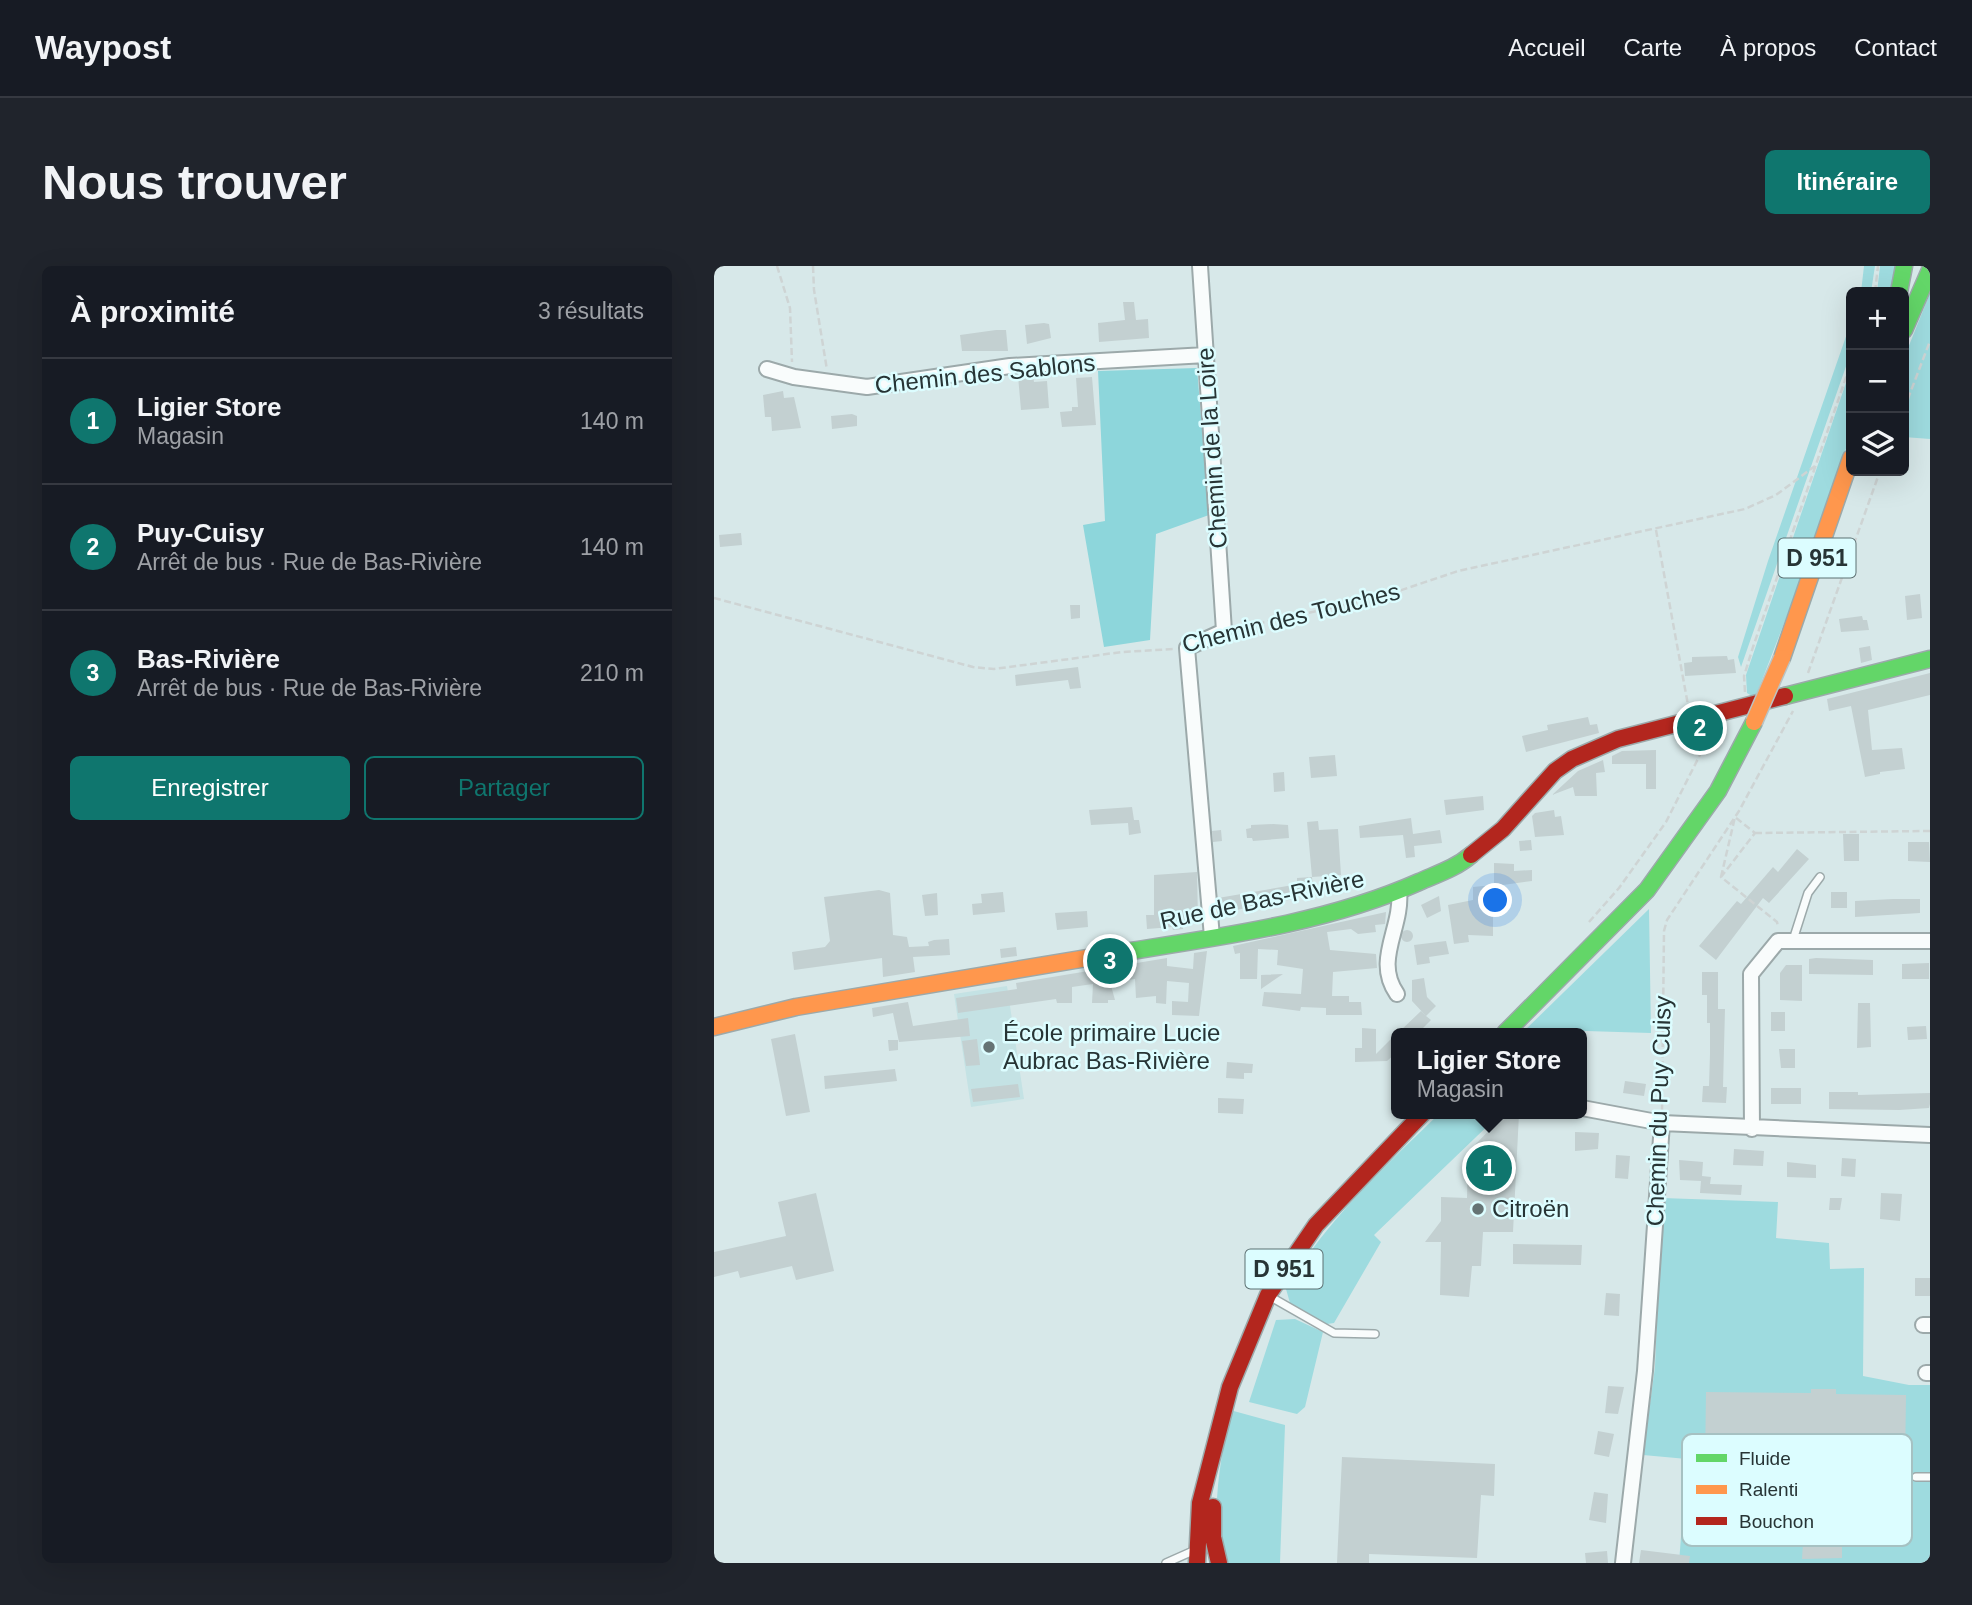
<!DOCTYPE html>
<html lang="fr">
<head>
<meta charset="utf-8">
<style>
  :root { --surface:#171b24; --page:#20242c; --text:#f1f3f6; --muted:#9ea1a6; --line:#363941; --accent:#0f766e }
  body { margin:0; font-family:Arial,sans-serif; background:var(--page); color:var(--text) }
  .controls { position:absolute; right:21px; top:21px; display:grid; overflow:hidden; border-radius:10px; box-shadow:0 7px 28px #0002 }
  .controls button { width:63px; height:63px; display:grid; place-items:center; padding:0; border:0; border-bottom:2px solid var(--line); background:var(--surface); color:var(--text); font:35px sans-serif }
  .you { position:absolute; left:782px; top:635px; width:24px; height:24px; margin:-18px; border:5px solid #fff; border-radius:50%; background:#1a73e8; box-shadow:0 0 0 10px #1a73e833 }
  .badge { display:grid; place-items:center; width:46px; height:46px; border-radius:50%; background:var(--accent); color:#fff; font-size:23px; font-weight:700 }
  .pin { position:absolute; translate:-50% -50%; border:4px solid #fff; box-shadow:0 2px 7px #0006 }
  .popup { position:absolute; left:677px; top:762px; width:196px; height:91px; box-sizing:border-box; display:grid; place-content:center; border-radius:10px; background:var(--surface); filter:drop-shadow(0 2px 5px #0005); font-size:23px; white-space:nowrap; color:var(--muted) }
  .popup b { font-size:26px; color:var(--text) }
  .popup::after { content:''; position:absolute; left:50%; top:100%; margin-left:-14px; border:14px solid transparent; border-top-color:var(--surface) }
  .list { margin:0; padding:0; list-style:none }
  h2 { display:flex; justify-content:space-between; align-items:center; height:91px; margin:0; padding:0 28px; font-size:30px }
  h2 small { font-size:23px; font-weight:400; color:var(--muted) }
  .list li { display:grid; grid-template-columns:46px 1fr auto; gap:21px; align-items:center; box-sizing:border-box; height:126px; padding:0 28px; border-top:2px solid var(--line) }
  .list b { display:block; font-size:26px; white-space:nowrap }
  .list p { margin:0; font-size:23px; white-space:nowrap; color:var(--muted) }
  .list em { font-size:23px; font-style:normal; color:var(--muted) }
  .actions { display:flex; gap:14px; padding:21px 28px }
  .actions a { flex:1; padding:16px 0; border:2px solid var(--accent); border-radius:10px; text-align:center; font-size:24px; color:var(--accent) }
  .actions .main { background:var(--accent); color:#fff }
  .icon { flex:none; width:38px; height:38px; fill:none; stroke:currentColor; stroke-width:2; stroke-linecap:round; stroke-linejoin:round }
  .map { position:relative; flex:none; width:1216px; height:1297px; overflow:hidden; border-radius:10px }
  header { display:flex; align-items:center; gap:42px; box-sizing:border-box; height:98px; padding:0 35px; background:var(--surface); border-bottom:2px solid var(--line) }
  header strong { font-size:33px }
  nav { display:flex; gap:38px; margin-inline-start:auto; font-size:24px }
  .intro { display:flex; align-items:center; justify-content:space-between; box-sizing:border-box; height:168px; padding:0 42px }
  h1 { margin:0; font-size:49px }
  .button { padding:18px 32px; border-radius:10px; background:var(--accent); color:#fff; font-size:24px; font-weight:700 }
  main { display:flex; gap:42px; padding:0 42px }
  aside { flex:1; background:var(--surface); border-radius:10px; box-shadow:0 7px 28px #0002 }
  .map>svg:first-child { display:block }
  .built { fill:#c4e2e4 }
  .green { fill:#9edbdf }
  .forest { fill:#8dd6db }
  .building { fill:#c3d0d1 }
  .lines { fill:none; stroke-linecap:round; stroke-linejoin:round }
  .lane-casing { stroke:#9ca9aa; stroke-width:10 }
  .street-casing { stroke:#9ca9aa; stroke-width:18 }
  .fast-casing { stroke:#9ca9aa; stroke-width:19 }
  .slow-casing { stroke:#9ca9aa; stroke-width:19 }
  .jam-casing { stroke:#9ca9aa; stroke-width:19 }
  .path { stroke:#ced4d4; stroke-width:2.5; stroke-dasharray:7 3.5; stroke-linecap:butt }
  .lane { stroke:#f9fcfc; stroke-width:7 }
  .street { stroke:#f9fcfc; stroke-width:14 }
  .fast { stroke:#63d668; stroke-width:16 }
  .slow { stroke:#ff974d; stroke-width:16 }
  .jam { stroke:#b3261e; stroke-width:16 }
  .slow-bridge-casing { stroke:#bac3c3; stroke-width:19; stroke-linecap:butt }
  .slow-bridge { stroke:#ff974d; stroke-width:16 }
  .poi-dot { fill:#657374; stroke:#dcfdff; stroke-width:2.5 }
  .labels { text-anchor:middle; stroke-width:5; stroke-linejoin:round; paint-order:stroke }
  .shield { fill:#dcfdff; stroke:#5d7072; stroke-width:2 }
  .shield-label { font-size:23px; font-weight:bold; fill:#273435 }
  .street-label { font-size:24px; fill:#273435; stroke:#dcfdff }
  .poi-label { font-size:24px; fill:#273435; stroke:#dcfdff; text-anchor:start }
  .key { fill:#dcfdff; stroke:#a6c1c2; stroke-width:2 }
  .key-label { font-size:19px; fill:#273435 }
</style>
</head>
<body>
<header>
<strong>Waypost</strong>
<nav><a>Accueil</a><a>Carte</a><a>À propos</a><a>Contact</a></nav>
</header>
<div class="intro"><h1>Nous trouver</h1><a class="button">Itinéraire</a></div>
<main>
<aside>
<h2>À proximité<small>3 résultats</small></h2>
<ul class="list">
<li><span class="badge">1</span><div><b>Ligier Store</b><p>Magasin</p></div><em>140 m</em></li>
<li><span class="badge">2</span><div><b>Puy-Cuisy</b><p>Arrêt de bus · Rue de Bas-Rivière</p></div><em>140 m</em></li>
<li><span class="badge">3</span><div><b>Bas-Rivière</b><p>Arrêt de bus · Rue de Bas-Rivière</p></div><em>210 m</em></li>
</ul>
<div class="actions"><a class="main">Enregistrer</a><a>Partager</a></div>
</aside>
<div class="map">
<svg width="1216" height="1297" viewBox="0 0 1216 1297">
  <rect width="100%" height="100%" fill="#d7e8e9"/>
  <path class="built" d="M 293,720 L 310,833 L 257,841 L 240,728 Z"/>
  <path class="green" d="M 1150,0 L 1161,0 L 1157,26 L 1147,26 Z
    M 1166,0 L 1185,0 L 1180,26 L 1163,26 Z
    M 1216,27 L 1216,173 L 1190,171 L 1190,92 Z
    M 1137,56 L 1137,86 L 1027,401 L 1024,391 L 1054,295 Z
    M 1137,102 L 1137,168 L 1088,311 L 1041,432 L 1033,427 L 1032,409 Z
    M 935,643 L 937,767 L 839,764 L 808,767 Z
    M 725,848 L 786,848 L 660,969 L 667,976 L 620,1057 L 613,1058 L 576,1037 L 572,1023 C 612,955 669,902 725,848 Z
    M 948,932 L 1064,936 L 1062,972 L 1115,977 L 1116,1003 L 1150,1002 L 1149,1110 L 1195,1119 L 1216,1119 L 1216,1297 L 965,1297 L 973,1193 L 929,1189 L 941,1101 Z
    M 581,1053 L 609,1066 L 591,1141 L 583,1148 L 535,1136 L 562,1054 Z
    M 516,1144 L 571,1159 L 566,1297 L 512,1297 C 493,1252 508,1191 516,1144 Z"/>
  <path class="forest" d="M 483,102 L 495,249 L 442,268 L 436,374 L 390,381 L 369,259 L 391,255 L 384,105 Z"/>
  <path class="building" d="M 409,36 L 420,36 L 422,54 L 434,53 L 435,72 L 385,76 L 384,57 L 411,54 Z
    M 330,57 L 335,58 L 337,72 L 313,78 L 311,59 Z
    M 282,64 L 292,64 L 294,85 L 248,85 L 246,69 Z
    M 319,109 L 320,116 L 333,115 L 335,142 L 307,144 L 304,110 Z
    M 378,111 L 382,159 L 348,161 L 346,146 L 358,145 L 358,141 L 364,141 L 362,112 Z
    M 69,125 L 70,132 L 80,131 L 87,162 L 58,165 L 57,151 L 51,151 L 49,129 Z
    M 138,148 L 143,150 L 143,160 L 118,163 L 117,150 Z
    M 27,267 L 28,279 L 6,281 L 5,269 Z
    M 1206,328 L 1208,352 L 1193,354 L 1191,330 Z
    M 356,339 L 366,339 L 366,352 L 357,353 Z
    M 1148,350 L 1149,354 L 1153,354 L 1155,364 L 1127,366 L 1125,353 Z
    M 1156,380 L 1158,394 L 1147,397 L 1145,382 Z
    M 1013,390 L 1014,394 L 1020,393 L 1022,407 L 971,410 L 970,397 L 978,396 L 978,391 Z
    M 364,401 L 367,422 L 356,423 L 354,414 L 302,420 L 301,409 Z
    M 1216,407 L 1216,429 L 1154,444 L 1158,484 L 1188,482 L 1191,503 L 1166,506 L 1166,508 L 1151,511 L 1137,440 L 1115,445 L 1113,433 Z
    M 874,451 L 876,459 L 883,458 L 885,467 L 812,486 L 808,470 L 834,464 L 833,459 Z
    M 942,484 L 942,523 L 932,523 L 932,498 L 898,498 L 898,490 L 908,485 Z
    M 621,489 L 623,510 L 597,512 L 595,491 Z
    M 889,494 L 891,506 L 882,507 L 883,530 L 861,530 L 859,521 L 838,529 L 864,505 Z
    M 570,506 L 571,525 L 560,526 L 559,507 Z
    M 769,530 L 770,544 L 732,549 L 730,534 Z
    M 418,541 L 420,554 L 425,554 L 427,567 L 415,569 L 414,557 L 377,559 L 375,544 Z
    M 840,544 L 841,551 L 847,550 L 850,569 L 821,571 L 818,550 L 821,547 Z
    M 697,552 L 699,568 L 726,564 L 728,577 L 700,580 L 701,591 L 692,592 L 689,569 L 646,572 L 645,560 Z
    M 604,555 L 605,564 L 624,563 L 627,609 L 598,611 L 599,624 L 583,626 L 583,612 L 598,611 L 593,556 Z
    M 559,558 L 574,559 L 575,572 L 539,575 L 538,572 L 533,572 L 532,563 L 537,562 L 537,559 Z
    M 507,564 L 508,575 L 499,576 L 498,565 Z
    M 1129,568 L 1145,568 L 1145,595 L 1130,595 Z
    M 817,574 L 818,584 L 806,585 L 805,575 Z
    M 1194,576 L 1215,576 L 1216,596 L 1194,595 Z
    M 1083,583 L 1095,593 L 1055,637 L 1049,632 L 1002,694 L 985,680 L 1023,635 L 1027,638 L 1059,601 L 1064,606 Z
    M 780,597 L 800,598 L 800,605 L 818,604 L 818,615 L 789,619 L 790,640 L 779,641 L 779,670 L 754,669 L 755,676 L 740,678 L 734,639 L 759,634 L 759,621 L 780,619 Z
    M 483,606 L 484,654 L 468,655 L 469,663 L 459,664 L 458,661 L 433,663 L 432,649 L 440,649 L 440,609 Z
    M 579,619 L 580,633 L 506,647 L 504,632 Z
    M 165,624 L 176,627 L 179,669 L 193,671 L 195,681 L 215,680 L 214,676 L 220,674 L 235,673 L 236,689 L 199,691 L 201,706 L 169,711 L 168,692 L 80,704 L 78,686 L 111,681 L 116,675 L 110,631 Z
    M 289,626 L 291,646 L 259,649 L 258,638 L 268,637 L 267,628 Z
    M 1117,626 L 1133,626 L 1133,642 L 1117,642 Z
    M 223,627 L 224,649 L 211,650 L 208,629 Z
    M 725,630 L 727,645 L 713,652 L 707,639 Z
    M 1179,633 L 1206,633 L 1206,647 L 1141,651 L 1141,635 Z
    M 373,645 L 374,661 L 343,664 L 341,647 Z
    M 672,646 L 671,658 L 661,659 L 662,666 L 644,668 L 637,663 L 613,666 L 616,684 L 662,688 L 663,702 L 619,706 L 618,730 L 635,730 L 635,736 L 647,736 L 648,749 L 612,749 L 612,742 L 587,741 L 586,745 L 548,740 L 550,726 L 587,728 L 589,703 L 563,699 L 564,684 L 544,683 L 543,713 L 526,713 L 526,687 L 521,688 L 519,680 Z
    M687 670a6 6 0 1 1 12 0a6 6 0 1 1-12 0Z
    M 732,675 L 735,688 L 715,691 L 716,697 L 703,699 L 700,679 Z
    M 302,681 L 303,690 L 287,692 L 286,683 Z
    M 493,685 L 485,750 L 458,749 L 458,735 L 474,736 L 475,717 L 453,715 L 452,738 L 442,737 L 442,730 L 422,732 L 421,713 L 396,716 L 401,734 L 394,734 L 394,737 L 378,737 L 379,718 L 358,721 L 358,737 L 343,737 L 342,733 L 244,747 L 242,732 L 303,723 L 302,717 L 453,692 L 453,700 L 479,703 L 480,687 Z
    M 1102,692 L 1159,694 L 1159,709 L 1095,708 L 1095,693 Z
    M 1215,697 L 1215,713 L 1188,713 L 1188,698 Z
    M 1072,699 L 1088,699 L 1088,735 L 1066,734 L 1066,707 Z
    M 988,706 L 1004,706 L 1004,743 L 1011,743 L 1009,821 L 1013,821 L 1012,837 L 988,836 L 989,820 L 995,820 L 996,788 L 996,757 L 993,757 L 993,729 L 988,729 Z
    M 569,708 L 547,723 L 547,709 Z
    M 710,712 L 713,731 L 722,740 L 712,750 L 717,754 L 704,767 L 684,767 L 707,745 L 712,750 L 698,735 L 698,714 Z
    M 194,736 L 199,760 L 254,752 L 256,770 L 185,776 L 179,747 L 159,751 L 158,742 Z
    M 1144,737 L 1156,737 L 1157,781 L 1143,782 Z
    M 1057,746 L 1071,746 L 1071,765 L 1057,765 Z
    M 1212,760 L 1213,773 L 1194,774 L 1193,761 Z
    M 648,762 L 662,763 L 662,788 L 682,768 L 682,787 L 673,795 L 641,796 L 641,782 L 648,782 Z
    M 81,768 L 96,846 L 72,850 L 57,773 Z
    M 263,773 L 266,799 L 252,800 L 248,775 Z
    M 174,774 L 184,774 L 184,784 L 175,785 Z
    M 1065,783 L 1081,783 L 1081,802 L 1067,802 Z
    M 513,796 L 539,798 L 538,807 L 530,807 L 530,813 L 512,812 Z
    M 181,803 L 183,815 L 111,823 L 110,810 Z
    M 911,815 L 932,818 L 930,830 L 909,827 Z
    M 304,818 L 306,831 L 259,836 L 257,823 Z
    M 1057,822 L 1087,822 L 1087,838 L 1057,838 Z
    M 1115,826 L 1144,826 L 1144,829 L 1216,827 L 1216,838 L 1215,842 L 1185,844 L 1115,843 Z
    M 504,832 L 530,833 L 529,848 L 504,847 Z
    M 791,848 L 805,848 L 799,966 L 769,966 L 767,1000 L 758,1000 L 755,1031 L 726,1029 L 727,976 L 711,976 L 727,955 L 727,931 L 753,932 L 754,886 Z
    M 861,866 L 885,867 L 884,883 L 861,885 Z
    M 1020,883 L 1050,885 L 1049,900 L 1019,899 Z
    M 902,889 L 916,890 L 914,913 L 901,912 Z
    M 1128,892 L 1142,893 L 1141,911 L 1127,910 Z
    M 965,894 L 989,896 L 988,910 L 997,911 L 996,918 L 1028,919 L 1027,929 L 986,927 L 987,915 L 966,914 Z
    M 1073,896 L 1102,899 L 1102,912 L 1073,911 Z
    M 102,927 L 120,1005 L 82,1014 L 78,1000 L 26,1012 L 24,1005 L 0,1011 L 0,986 L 72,970 L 64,936 Z
    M 1167,927 L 1188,928 L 1186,955 L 1166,953 Z
    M 1116,932 L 1128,932 L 1126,944 L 1115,944 Z
    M 799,978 L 868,979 L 867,999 L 799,998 Z
    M 1201,1012 L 1216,1012 L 1216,1030 L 1201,1030 Z
    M 892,1027 L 906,1028 L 905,1050 L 890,1049 Z
    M 894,1120 L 910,1121 L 904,1148 L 891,1147 Z
    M 1097,1123 L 1122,1123 L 1122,1128 L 1192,1129 L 1191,1200 L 1142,1200 L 1142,1207 L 1103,1206 L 1077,1206 L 1077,1199 L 991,1197 L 992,1126 L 1097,1127 Z
    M 884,1165 L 900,1168 L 895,1191 L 880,1188 Z
    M 628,1191 L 781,1198 L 780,1230 L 767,1229 L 763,1292 L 655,1288 L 655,1297 L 623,1297 Z
    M 880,1226 L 894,1228 L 892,1257 L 875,1254 Z
    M 1089,1276 L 1128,1277 L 1128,1292 L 1088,1293 Z
    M 927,1284 L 976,1290 L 975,1297 L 925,1297 Z
    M 893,1285 L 894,1297 L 872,1297 L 871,1287 Z"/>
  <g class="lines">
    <defs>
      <path id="lane" d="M 1079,674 L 1094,627 L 1106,611
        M 557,1031 L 620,1067 L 661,1068
        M 1202,1211 L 1216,1211
        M 452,1297 L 479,1285"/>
      <path id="street" d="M 486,0 L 510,365 L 473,382 L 498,671
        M 53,103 L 80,111 L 153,121 L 296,100 L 492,89
        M 683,728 C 659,694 689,662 685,625
        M 868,842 L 948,857 L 1216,869
        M 1038,863 L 1037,708 L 1064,675 L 1216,675
        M 1209,1059 L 1216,1059
        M 1212,1107 L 1216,1107
        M 909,1297 L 931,1105 L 948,857"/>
      <path id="fast" d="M 1185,26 L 1190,0
        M 1190,64 L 1216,4
        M 1071,430 L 1216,393
        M 379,691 C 487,673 604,661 705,616 C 723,608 742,602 757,589
        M 791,767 L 933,624 L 1004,525 L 1040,456"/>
      <path id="slow" d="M 1068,392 L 1137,192
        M 0,761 L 82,741 L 379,691"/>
      <path id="jam" d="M 757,589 L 789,563 L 841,505 L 858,493 L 904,473 L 1071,430
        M 499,1241 L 499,1271 L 505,1297
        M 483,1297 L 486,1237 L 516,1121 L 554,1029 L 602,959 L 708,848"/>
    </defs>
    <use href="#lane" class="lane-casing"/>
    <use href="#street" class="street-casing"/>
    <use href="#fast" class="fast-casing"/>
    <use href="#slow" class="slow-casing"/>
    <use href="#jam" class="jam-casing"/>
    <path class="path" d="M 63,0 L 76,42 L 78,96
      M 99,0 L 100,24 L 113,104
      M 1161,26 L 1164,0
      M 1190,143 L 1216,75
      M 942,264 L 974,439
      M 0,332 L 259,401 L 280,403 L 408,386 L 460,383
      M 523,362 L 664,332 L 744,305 L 1031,243 L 1062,229 L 1101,200
      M 1094,407 L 1166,205
      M 1031,426 L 1030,410 L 1039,381 L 1137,97
      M 1041,567 L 1216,565
      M 1007,611 L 1021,551 L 1041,567 L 1007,611 L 1063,656 L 1064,661
      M 875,656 L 905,622 L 952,556 L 994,473 L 994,468
      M 948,844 L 950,665 L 953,654 L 1025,545 L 1079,445"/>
    <use href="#lane" class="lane"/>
    <use href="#street" class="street"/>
    <use href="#fast" class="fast"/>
    <use href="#slow" class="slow"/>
    <use href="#jam" class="jam"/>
    <defs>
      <path id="slow-bridge" d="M 1040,456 L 1068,392"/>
    </defs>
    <use href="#slow-bridge" class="slow-bridge-casing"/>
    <use href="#slow-bridge" class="slow-bridge"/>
  </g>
  <g class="poi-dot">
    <circle cx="275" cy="781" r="7"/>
    <circle cx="764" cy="943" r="7"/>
  </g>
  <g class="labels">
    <g class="shield">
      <rect x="1064.5" y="272.5" width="77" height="39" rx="5"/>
      <rect x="531.5" y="983.5" width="77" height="39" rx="5"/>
    </g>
    <g class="shield-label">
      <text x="1103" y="300">D 951</text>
      <text x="570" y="1011">D 951</text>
    </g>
    <g class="street-label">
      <text transform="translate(271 108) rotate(-6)" y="8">Chemin des Sablons</text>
      <text transform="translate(498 182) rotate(-94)" y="8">Chemin de la Loire</text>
      <text transform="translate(577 352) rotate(-14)" y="8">Chemin des Touches</text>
      <text transform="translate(548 634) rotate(-12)" y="8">Rue de Bas-Rivière</text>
      <text transform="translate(945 845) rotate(-88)" y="8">Chemin du Puy Cuisy</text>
    </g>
    <g class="poi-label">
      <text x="289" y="775">École primaire Lucie<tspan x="289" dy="28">Aubrac Bas-Rivière</tspan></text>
      <text x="778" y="951">Citroën</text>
    </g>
  </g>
  <rect x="968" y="1168" width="230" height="112" rx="10" class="key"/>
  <rect x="982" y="1188" width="31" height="8" fill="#63d668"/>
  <rect x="982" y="1219" width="31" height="9" fill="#ff974d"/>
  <rect x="982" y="1251" width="31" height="8" fill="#b3261e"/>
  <g class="key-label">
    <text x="1025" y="1199">Fluide</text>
    <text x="1025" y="1230">Ralenti</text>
    <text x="1025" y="1262">Bouchon</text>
  </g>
</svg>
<div class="controls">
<button>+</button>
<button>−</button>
<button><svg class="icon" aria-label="layers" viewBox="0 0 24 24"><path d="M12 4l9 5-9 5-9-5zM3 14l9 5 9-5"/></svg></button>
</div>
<div class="you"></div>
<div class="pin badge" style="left:775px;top:902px">1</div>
<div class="popup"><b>Ligier Store</b>Magasin</div>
<div class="pin badge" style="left:986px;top:462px">2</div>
<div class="pin badge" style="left:396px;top:695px">3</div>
</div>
</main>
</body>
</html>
